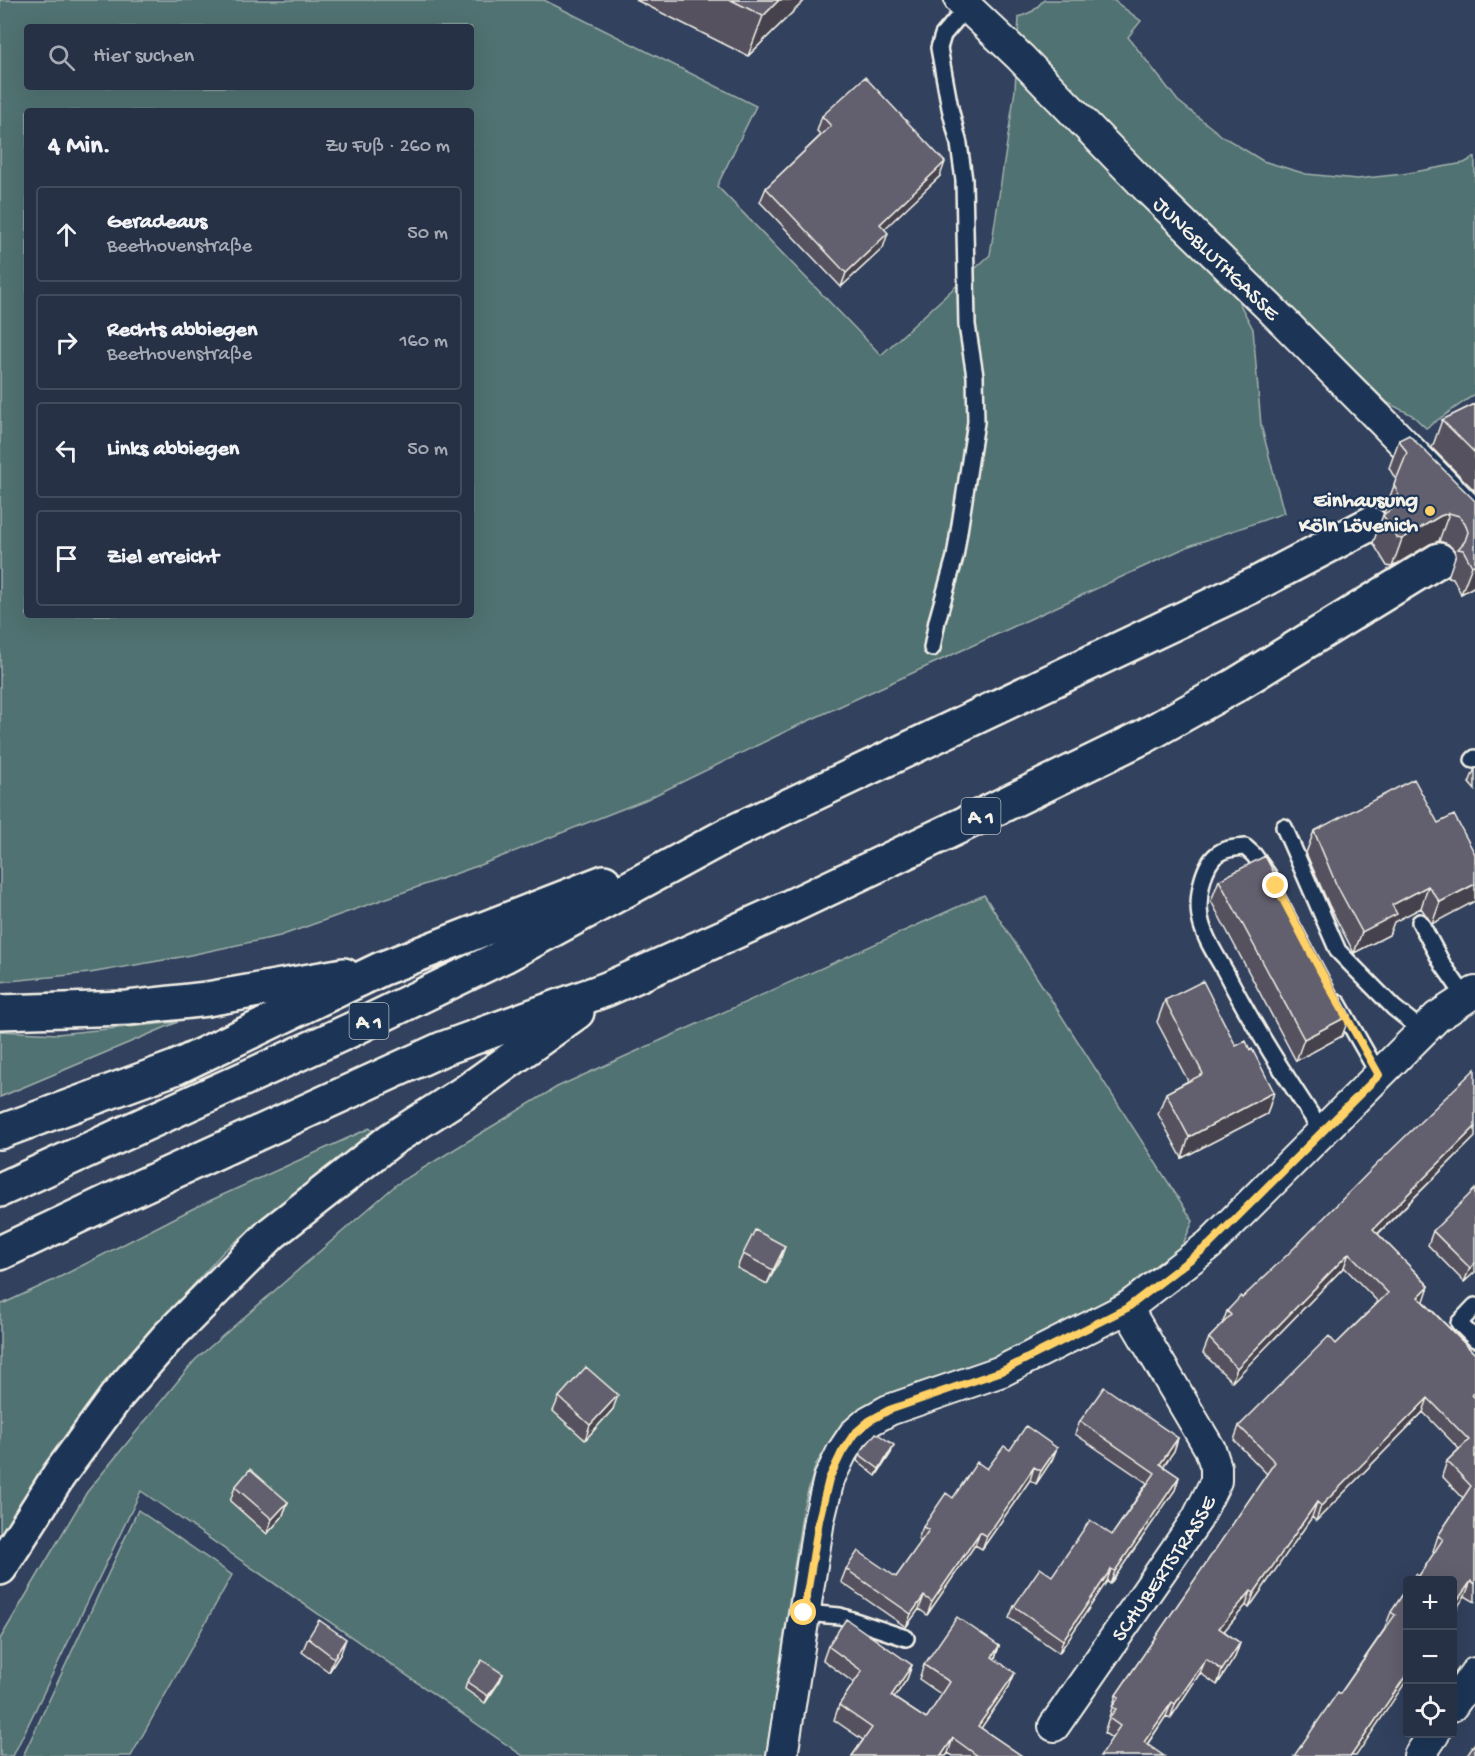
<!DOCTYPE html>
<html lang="de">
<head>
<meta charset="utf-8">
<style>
  :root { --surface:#263146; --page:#323d51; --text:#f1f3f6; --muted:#a4a9b3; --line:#424c5f }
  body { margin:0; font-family:"Gochi Hand",sans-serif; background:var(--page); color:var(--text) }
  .controls { position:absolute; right:18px; bottom:18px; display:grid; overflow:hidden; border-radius:6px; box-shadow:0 6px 24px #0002 }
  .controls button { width:54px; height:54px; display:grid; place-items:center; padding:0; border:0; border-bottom:2px solid var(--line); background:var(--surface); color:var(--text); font:30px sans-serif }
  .stop { position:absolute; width:18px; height:18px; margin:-14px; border:4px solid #ffd166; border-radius:50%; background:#fff }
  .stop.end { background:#ffd166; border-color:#fff; box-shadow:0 2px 6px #0008 }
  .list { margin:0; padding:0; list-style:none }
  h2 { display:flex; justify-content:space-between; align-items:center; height:78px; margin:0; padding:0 24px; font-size:26px }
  h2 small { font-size:20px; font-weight:400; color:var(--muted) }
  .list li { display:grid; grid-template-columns:39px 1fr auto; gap:18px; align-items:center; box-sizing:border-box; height:96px; margin:0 12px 12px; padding:0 12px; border:2px solid var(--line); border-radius:6px }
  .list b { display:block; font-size:22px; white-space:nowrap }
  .list p { margin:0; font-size:20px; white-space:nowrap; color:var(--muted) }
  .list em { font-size:20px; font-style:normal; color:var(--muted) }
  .icon { flex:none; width:33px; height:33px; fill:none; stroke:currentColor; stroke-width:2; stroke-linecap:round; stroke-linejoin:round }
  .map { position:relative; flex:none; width:1475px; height:1756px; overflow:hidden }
  .search { position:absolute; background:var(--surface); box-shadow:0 6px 24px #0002; left:24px; top:24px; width:450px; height:66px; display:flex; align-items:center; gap:15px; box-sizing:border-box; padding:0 21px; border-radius:6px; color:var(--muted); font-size:22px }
  .panel { position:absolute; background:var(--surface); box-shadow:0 6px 24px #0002; left:24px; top:108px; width:450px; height:510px; border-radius:6px }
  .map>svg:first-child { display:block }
  .green { fill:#517272; stroke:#a2b2ad; stroke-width:1.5; fill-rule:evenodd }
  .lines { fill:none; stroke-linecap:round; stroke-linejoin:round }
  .service-casing { stroke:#f4f1e8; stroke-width:20 }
  .minor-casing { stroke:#f4f1e8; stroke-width:34 }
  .motorway-casing { stroke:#f4f1e8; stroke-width:38 }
  .service { stroke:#1d3557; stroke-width:15 }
  .minor { stroke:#1d3557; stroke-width:30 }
  .motorway { stroke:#1d3557; stroke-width:33 }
  .minor-bridge-casing { stroke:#f4f1e8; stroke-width:34; stroke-linecap:butt }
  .minor-bridge { stroke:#1d3557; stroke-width:30 }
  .wall { fill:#54515f; stroke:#f4f1e8; stroke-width:1.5 }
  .shaded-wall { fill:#45424d; stroke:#f4f1e8; stroke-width:1.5 }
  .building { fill:#625e6e; stroke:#f4f1e8; stroke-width:1.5 }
  .route { stroke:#ffd166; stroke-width:8 }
  .poi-dot { fill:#ffd166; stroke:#1d3557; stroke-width:2 }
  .labels { text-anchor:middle; stroke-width:4.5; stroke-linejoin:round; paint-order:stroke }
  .shield { fill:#1d3557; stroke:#b4b9bc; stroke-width:1.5 }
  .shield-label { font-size:21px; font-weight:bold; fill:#f4f1e8 }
  .street-label { font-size:22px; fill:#f4f1e8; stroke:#1d3557 }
  .poi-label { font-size:22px; font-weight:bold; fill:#f4f1e8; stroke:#1d3557; text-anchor:end }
</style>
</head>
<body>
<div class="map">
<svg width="1475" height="1756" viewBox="0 0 1475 1756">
  <rect width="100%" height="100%" fill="#32415e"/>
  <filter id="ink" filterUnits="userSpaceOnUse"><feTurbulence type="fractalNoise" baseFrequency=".0167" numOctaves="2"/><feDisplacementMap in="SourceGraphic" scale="12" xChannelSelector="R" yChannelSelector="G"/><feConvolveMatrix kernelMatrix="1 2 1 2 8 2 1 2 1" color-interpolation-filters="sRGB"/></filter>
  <g filter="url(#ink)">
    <path class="green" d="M 0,0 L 544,0 L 756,106 L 717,186 L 881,355 L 990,255 L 1015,90 L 1019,17 L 1033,11 L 1044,0 L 1113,0 L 1141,21 L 1128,37 L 1178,101 L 1222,136 L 1263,161 L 1306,174 L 1357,179 L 1403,174 L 1464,163 L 1475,157 L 1475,394 L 1426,428 L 1412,415 L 1388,403 L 1316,332 L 1252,274 L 1232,289 L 1253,329 L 1261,425 L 1284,513 L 1189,546 L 797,726 L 645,800 L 480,865 L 280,936 L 181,957 L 90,973 L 0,982 ZM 27,27 L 471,27 L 471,87 L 27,87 ZM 27,111 L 471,111 L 471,615 L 27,615 Z
      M 984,895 L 1193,1221 L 1183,1244 L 1157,1269 L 1067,1325 L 1010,1354 L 907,1388 L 864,1409 L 838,1433 L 816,1464 L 803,1508 L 766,1756 L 523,1756 L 141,1491 L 13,1756 L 0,1756 L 0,1639 L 87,1492 L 195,1360 L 397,1184 L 557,1087 Z
      M 178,1022 L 0,1097 L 0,1031 L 57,1034 Z
      M 370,1128 L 373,1132 L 224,1251 L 145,1339 L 0,1542 L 0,1305 L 54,1280 L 194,1208 Z
      M 138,1510 L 232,1575 L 131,1756 L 23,1756 Z"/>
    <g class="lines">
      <defs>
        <path id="service" d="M 932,648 L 937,621 L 955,557 L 976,422 L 975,376 L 967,325 L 964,180 L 959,144 L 950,108 L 939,48 L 943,35 L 966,8
          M 1473,760 L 1475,758
          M 1284,827 L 1338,951 L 1394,1008 L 1423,1031
          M 1269,876 L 1254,855 L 1245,847 C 1235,848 1227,848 1219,853 C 1202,864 1197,899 1200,917 C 1203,936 1216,955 1225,971 C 1254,1028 1288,1080 1323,1133
          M 1420,922 L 1443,965 L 1466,998
          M 1338,1003 L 1379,1075
          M 1475,1306 L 1459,1323 L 1475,1339
          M 804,1613 L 840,1616 L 906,1638"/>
        <g id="minor">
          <path id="s1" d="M 960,0 L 1020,57 L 1148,189 L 1271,309 L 1379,418"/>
          <path d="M 1452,1706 L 1475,1673"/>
          <path id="s2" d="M 1054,1726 L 1197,1519 L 1216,1481 L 1216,1467 L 1210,1449 L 1127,1308"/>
          <path d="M 782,1756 L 819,1520 L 829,1479 L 842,1452 L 854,1434 L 869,1421 L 889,1410 L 1002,1371 L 1127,1308 L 1209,1245 L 1437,1017 L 1475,992"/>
          <path d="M 1419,1756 L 1434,1734"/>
        </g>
        <path id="motorway" d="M 0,1012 L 128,1008 L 207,999 L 344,975
          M 0,1132 L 177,1067 L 381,969 L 604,882
          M 0,1190 L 353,1029 L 504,956 L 729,834 L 1252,586 L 1370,524
          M 0,1253 L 131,1191 L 442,1049 L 607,989 L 779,912 L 962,825 L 1143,737 L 1234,686 L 1439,560
          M 0,1568 L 59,1475 L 116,1397 L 167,1338 L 272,1233 L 392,1139 L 467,1091 L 577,1012"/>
      </defs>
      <use href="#service" class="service-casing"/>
      <use href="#minor" class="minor-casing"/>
      <use href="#motorway" class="motorway-casing"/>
      <use href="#service" class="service"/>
      <use href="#minor" class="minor"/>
      <use href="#motorway" class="motorway"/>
      <defs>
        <path id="minor-bridge" d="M 1379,418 L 1475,516"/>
      </defs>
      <use href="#minor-bridge" class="minor-bridge-casing"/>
      <use href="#minor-bridge" class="minor-bridge"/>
    </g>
    <path class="wall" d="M 636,0 L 805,0 L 748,56 Z
      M 822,116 L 940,176 L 884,229 L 883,248 L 841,287 L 760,202 L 766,188 L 821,135 L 817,131 Z
      M 1475,404 L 1475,491 L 1432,448 L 1442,420 Z
      M 1399,440 L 1473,500 L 1475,586 L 1461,594 L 1453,578 L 1448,577 L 1456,554 L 1455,551 L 1448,544 L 1439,541 L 1430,544 L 1392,567 L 1387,566 L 1373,543 L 1383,515 L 1385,514 L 1384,513 L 1396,480 L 1389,468 Z
      M 1475,768 L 1475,790 L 1469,783 Z
      M 1438,823 L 1475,854 L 1432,924 L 1421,908 L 1394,921 L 1389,935 L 1354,953 L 1329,905 L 1306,853 L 1314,831 Z
      M 1219,880 L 1342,1036 L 1296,1061 L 1211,901 Z
      M 1165,1000 L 1236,1046 L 1274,1092 L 1267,1114 L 1182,1158 L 1158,1114 L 1166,1093 L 1188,1081 L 1157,1022 Z
      M 1475,1137 L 1378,1234 L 1429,1286 L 1423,1301 L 1475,1354 L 1475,1602 L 1465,1596 L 1419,1576 L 1435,1552 L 1433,1551 L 1438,1536 L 1463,1498 L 1442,1476 L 1447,1461 L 1459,1449 L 1423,1412 L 1316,1521 L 1312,1517 L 1249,1608 L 1246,1605 L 1224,1631 L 1240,1643 L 1235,1657 L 1217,1685 L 1200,1673 L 1170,1719 L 1166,1716 L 1147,1745 L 1112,1738 L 1104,1733 L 1116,1695 L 1267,1474 L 1234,1440 L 1239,1426 L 1336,1344 L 1378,1302 L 1344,1267 L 1232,1382 L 1203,1353 L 1209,1338 L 1222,1325 L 1227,1311 L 1242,1298 Z
      M 1433,1231 L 1475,1272 L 1464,1282 L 1428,1245 Z
      M 785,1246 L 780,1260 L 767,1284 L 737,1268 L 743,1254 Z
      M 559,1397 L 613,1409 L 585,1440 L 553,1411 Z
      M 1080,1421 L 1178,1438 L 1174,1451 L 1163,1466 L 1179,1477 L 1175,1490 L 1110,1584 L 1107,1581 L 1059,1653 L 1009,1618 L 1014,1606 L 1052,1576 L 1112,1535 L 1147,1483 L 1075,1434 Z
      M 1057,1448 L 1052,1460 L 1036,1484 L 1030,1480 L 982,1549 L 975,1545 L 927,1615 L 919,1609 L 906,1627 L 841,1582 L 846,1569 L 896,1577 L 921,1542 L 918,1539 L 923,1527 L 953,1498 L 987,1469 Z
      M 891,1453 L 876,1476 L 857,1461 L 859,1454 Z
      M 235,1487 L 288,1502 L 282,1517 L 267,1534 L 230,1501 Z
      M 1407,1588 L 1407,1680 L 1340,1694 L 1386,1627 L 1385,1627 L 1391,1612 Z
      M 308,1638 L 341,1653 L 329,1672 L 302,1652 Z
      M 828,1646 L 912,1665 L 907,1679 L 894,1698 L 926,1719 L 942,1695 L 919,1679 L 924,1665 L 999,1646 L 995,1659 L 1009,1687 L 981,1728 L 1022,1756 L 953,1756 L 948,1753 L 946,1756 L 852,1756 L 863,1740 L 834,1720 L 839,1705 L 854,1683 L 823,1660 Z
      M 503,1674 L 500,1681 L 485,1703 L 465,1689 L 467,1682 Z"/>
    <path class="shaded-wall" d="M 779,0 L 805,0 L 748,56 L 763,16 Z
      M 945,162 L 940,176 L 874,239 L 880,224 Z
      M 888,233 L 883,248 L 841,287 L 846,273 Z
      M 1449,513 L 1439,541 L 1430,544 L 1392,567 L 1402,539 L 1440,516 Z
      M 1475,564 L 1475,586 L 1461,594 L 1472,566 Z
      M 1475,884 L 1475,901 L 1432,924 L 1440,902 Z
      M 1428,886 L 1421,908 L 1394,922 L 1389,935 L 1354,953 L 1362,932 L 1392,905 Z
      M 1350,1015 L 1342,1036 L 1296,1061 L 1304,1039 Z
      M 1274,1092 L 1267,1114 L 1182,1158 L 1189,1137 Z
      M 1475,1127 L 1475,1137 L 1368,1243 L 1373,1229 Z
      M 785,1246 L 780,1260 L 767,1284 L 773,1270 Z
      M 1349,1253 L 1344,1267 L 1232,1382 L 1237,1368 Z
      M 1475,1263 L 1475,1272 L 1464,1282 L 1470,1268 Z
      M 1429,1286 L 1424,1301 L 1413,1311 L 1418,1297 Z
      M 618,1395 L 613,1409 L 585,1440 L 590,1425 Z
      M 1428,1398 L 1423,1412 L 1316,1521 L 1321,1506 Z
      M 1178,1438 L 1174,1451 L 1156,1477 L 1160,1464 Z
      M 894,1445 L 891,1453 L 876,1476 L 879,1469 Z
      M 1057,1448 L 1052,1460 L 1036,1484 L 1041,1471 Z
      M 1034,1467 L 1030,1480 L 982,1549 L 987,1536 Z
      M 1179,1477 L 1175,1490 L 1110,1584 L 1115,1571 Z
      M 288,1502 L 282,1517 L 267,1534 L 272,1519 Z
      M 1317,1502 L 1312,1517 L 1249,1608 L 1254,1593 Z
      M 980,1532 L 975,1545 L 927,1615 L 932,1602 Z
      M 1111,1569 L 1107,1581 L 1059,1653 L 1063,1640 Z
      M 1471,1581 L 1465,1596 L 1452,1615 L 1452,1608 Z
      M 1251,1591 L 1246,1605 L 1214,1643 L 1219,1628 Z
      M 924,1596 L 919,1609 L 906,1627 L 911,1614 Z
      M 346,1639 L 341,1653 L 329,1672 L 334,1658 Z
      M 1240,1643 L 1235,1657 L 1217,1685 L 1222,1670 Z
      M 999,1646 L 994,1661 L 992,1657 Z
      M 1206,1659 L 1200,1673 L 1170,1719 L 1175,1704 Z
      M 912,1665 L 907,1679 L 886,1710 L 891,1696 Z
      M 1015,1673 L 1009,1687 L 973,1740 L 978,1726 Z
      M 503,1674 L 500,1681 L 485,1703 L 488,1696 Z
      M 1407,1674 L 1407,1680 L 1356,1756 L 1351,1756 Z
      M 1172,1702 L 1166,1716 L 1139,1756 L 1144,1742 Z
      M 953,1738 L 948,1753 L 946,1756 L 941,1756 Z"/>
    <path class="building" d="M 731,0 L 779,0 L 763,16 Z
      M 865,77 L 945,162 L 880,224 L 888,233 L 846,273 L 766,188 L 831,126 L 822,116 Z
      M 1475,404 L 1475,453 L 1442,420 Z
      M 1409,435 L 1475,501 L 1475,564 L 1472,566 L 1463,550 L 1458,549 L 1465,541 L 1468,532 L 1465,523 L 1459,516 L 1449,513 L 1440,516 L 1402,539 L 1397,538 L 1383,515 L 1396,506 L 1399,496 L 1394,485 L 1407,453 L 1399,440 Z
      M 1414,779 L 1438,823 L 1454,815 L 1475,854 L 1475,884 L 1440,902 L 1428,886 L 1392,905 L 1397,914 L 1362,932 L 1336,884 L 1314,831 Z
      M 1265,856 L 1350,1015 L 1304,1039 L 1219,880 Z
      M 1203,981 L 1236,1046 L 1246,1041 L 1250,1050 L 1252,1049 L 1274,1092 L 1189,1137 L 1166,1093 L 1203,1074 L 1165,1000 Z
      M 1475,1069 L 1475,1127 L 1373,1229 L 1429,1286 L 1418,1297 L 1475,1354 L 1475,1392 L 1472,1395 L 1475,1398 L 1475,1584 L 1471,1581 L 1452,1608 L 1452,1581 L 1412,1581 L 1416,1574 L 1419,1576 L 1443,1539 L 1438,1536 L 1471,1486 L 1447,1461 L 1469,1440 L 1428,1398 L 1321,1506 L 1317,1502 L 1254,1593 L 1251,1591 L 1219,1628 L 1240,1643 L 1222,1670 L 1206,1659 L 1175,1704 L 1172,1702 L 1144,1742 L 1164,1756 L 1100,1756 L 1120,1726 L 1109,1718 L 1116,1709 L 1112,1707 L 1119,1697 L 1116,1695 L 1275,1462 L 1239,1426 L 1329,1336 L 1336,1344 L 1388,1293 L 1349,1253 L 1237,1368 L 1209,1338 L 1231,1315 L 1227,1311 L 1241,1296 L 1242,1298 L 1287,1255 L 1383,1158 Z
      M 1475,1189 L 1475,1263 L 1470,1268 L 1433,1231 Z
      M 755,1230 L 785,1246 L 773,1270 L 743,1254 Z
      M 586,1367 L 618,1395 L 590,1425 L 559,1397 Z
      M 1104,1387 L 1178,1438 L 1160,1464 L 1179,1477 L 1115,1571 L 1111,1569 L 1063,1640 L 1014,1606 L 1040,1568 L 1052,1576 L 1090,1520 L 1112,1535 L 1155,1473 L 1080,1421 Z
      M 1026,1426 L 1057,1448 L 1041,1471 L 1034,1467 L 987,1536 L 980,1532 L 932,1602 L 924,1596 L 911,1614 L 846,1569 L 858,1551 L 896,1577 L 929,1530 L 923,1527 L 946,1493 L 953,1498 L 977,1462 L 987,1469 L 1004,1446 L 1010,1450 Z
      M 876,1433 L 894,1445 L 879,1469 L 859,1454 Z
      M 250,1469 L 288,1502 L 272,1519 L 235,1487 Z
      M 1407,1588 L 1407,1674 L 1351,1756 L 1294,1756 L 1338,1692 L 1340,1694 L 1395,1615 L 1391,1612 Z
      M 957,1617 L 999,1646 L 992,1657 L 1015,1673 L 978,1726 L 1022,1756 L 978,1756 L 953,1738 L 941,1756 L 852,1756 L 872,1728 L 839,1705 L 862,1671 L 828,1646 L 846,1619 L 912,1665 L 891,1696 L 926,1719 L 950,1682 L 924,1665 Z
      M 319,1620 L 346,1639 L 334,1658 L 308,1638 Z
      M 482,1660 L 503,1674 L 488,1696 L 467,1682 Z
      M 1475,1743 L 1475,1756 L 1466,1756 Z"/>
  </g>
  <g class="lines" filter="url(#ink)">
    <path class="route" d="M 804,1613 L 819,1520 L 829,1479 L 842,1452 L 854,1434 L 869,1421 L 889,1410 L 1002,1371 L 1127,1308 L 1209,1245 L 1379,1075 L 1320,970 L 1276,886"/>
  </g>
  <circle class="poi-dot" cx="1430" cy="511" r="6"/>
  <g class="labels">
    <g class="shield">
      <rect x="961.5" y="798" width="39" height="36" rx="4.5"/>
      <rect x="349.5" y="1003" width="39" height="36" rx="4.5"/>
    </g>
    <g class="shield-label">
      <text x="981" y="823">A 1</text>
      <text x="369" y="1028">A 1</text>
    </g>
    <g class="street-label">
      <text dy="8" stroke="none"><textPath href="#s1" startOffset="364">JUNGBLUTHGASSE</textPath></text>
      <text dy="8" stroke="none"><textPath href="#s2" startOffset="192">SCHUBERTSTRASSE</textPath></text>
    </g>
    <g class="poi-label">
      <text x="1418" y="506">Einhausung<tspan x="1418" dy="25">Köln Lövenich</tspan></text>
    </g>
  </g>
</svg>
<div class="controls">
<button>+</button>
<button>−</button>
<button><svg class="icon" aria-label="locate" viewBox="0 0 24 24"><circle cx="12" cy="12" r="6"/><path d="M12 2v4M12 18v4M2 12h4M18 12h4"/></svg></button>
</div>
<div class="stop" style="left:804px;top:1613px"></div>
<div class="stop end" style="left:1276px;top:886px"></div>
<div class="search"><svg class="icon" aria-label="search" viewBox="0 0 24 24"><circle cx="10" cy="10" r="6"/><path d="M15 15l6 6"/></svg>Hier suchen</div>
<section class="panel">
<h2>4 Min.<small>Zu Fuß · 260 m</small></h2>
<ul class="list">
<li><svg class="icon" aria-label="ahead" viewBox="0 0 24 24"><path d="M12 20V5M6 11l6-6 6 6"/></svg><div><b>Geradeaus</b><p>Beethovenstraße</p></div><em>50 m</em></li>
<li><svg class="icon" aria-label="right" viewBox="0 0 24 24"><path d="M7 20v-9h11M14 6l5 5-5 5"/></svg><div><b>Rechts abbiegen</b><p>Beethovenstraße</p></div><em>160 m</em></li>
<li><svg class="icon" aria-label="left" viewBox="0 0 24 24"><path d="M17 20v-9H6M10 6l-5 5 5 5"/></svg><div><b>Links abbiegen</b></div><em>50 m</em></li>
<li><svg class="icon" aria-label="arrive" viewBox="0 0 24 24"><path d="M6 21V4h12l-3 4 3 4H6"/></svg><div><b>Ziel erreicht</b></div></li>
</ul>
</section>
</div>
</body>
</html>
